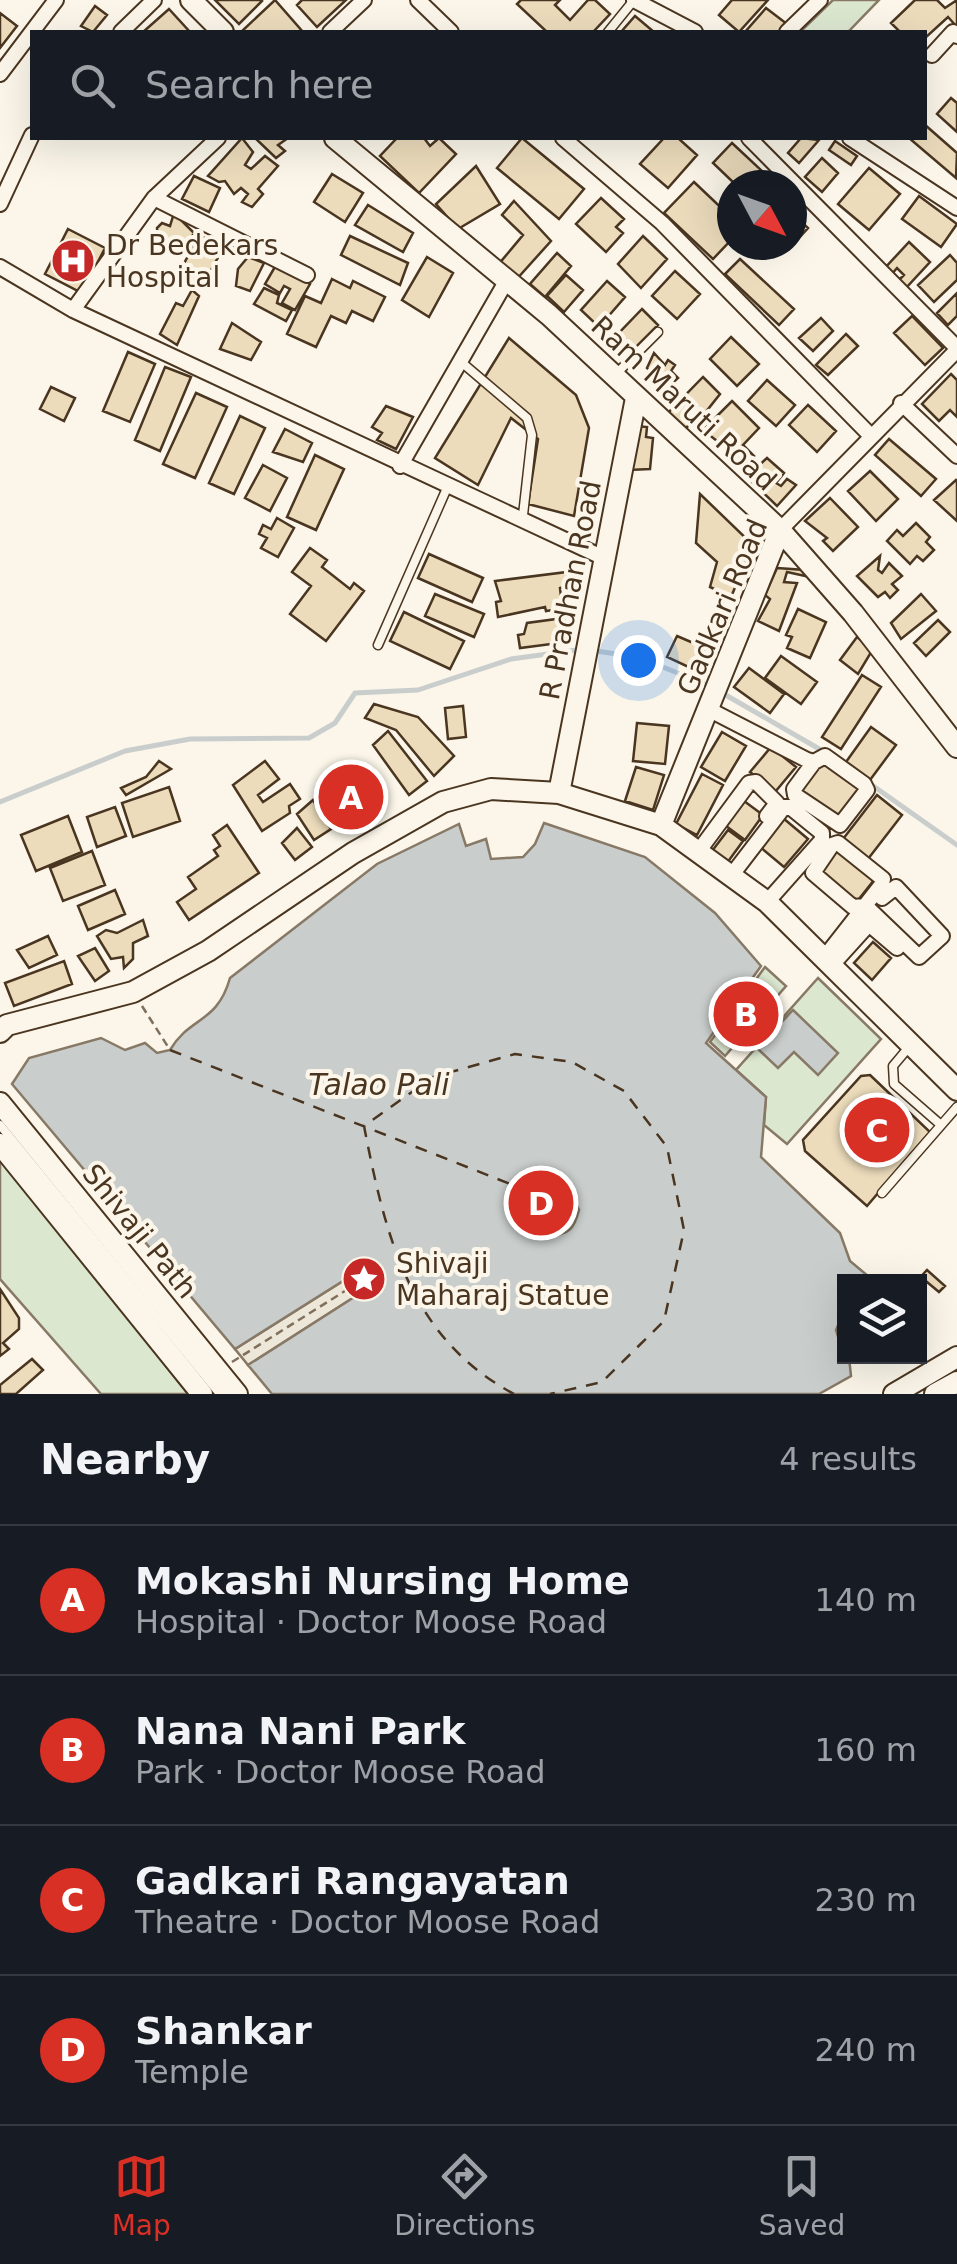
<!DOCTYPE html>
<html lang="en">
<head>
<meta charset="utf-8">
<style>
  :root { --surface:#171b24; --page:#242831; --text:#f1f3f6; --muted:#9ea1a6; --line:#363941; --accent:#d93025 }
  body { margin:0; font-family:"DejaVu Sans",sans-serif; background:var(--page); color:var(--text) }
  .controls { position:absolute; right:30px; bottom:30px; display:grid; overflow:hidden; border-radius:0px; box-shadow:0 10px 40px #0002 }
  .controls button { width:90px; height:90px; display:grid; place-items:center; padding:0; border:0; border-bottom:2px solid var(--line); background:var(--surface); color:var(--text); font:50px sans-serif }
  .compass { position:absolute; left:717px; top:170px; width:90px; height:90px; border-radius:50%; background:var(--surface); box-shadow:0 10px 40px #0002; rotate:131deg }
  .you { position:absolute; left:638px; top:660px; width:35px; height:35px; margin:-25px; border:8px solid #fff; border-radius:50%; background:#1a73e8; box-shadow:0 0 0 15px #1a73e833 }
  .badge { display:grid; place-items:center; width:65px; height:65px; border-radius:50%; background:var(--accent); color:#fff; font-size:32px; font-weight:700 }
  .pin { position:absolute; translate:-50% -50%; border:5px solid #fff; box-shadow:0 2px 10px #0006 }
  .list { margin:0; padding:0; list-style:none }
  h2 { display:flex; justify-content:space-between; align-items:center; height:130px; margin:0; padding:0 40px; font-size:42px }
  h2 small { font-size:32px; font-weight:400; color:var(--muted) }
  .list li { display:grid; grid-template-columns:65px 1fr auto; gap:30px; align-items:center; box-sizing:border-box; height:150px; padding:0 40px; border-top:2px solid var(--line) }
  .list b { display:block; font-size:38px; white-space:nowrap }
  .list p { margin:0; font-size:32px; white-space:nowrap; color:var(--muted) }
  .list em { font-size:32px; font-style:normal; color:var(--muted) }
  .icon { flex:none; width:55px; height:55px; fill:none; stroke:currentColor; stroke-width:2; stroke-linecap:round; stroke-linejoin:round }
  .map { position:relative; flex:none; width:957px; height:1394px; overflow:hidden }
  .search { position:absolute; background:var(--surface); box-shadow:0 10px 40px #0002; left:30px; right:30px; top:30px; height:110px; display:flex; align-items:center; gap:25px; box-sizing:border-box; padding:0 35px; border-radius:0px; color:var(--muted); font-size:38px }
  .sheet { height:730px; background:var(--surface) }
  nav { display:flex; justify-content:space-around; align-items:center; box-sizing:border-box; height:140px; border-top:2px solid var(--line); background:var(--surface); font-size:28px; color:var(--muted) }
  nav a { display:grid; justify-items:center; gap:5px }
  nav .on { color:var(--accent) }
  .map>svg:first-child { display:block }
  .green { fill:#dce7d0; stroke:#887966; stroke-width:2.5 }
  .parking { fill:#ede7d9; stroke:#887966; stroke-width:2.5 }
  .water { fill:#c9cecd; stroke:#887966; stroke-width:2.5; fill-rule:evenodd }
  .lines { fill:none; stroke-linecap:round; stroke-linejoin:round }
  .stream { stroke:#c9cecd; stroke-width:5 }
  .ferry { stroke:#4a3520; stroke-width:2.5; stroke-dasharray:12 10; stroke-linecap:butt }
  .building { fill:#ecdcbc; stroke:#4a3520; stroke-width:2.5 }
  .lane-casing { stroke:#4a3520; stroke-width:11 }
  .street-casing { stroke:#4a3520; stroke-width:18 }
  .secondary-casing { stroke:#4a3520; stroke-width:24 }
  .path { stroke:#7f6f5c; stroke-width:2.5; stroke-dasharray:8 5; stroke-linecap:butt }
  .lane { stroke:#fbf6e9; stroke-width:8 }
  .street { stroke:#fbf6e9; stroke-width:14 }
  .secondary { stroke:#fbf6e9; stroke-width:20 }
  .labels { text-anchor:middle; stroke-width:8; stroke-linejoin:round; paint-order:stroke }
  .poi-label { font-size:28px; fill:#4a3520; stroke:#fbf6e9; text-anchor:start }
  .street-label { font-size:28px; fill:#4a3520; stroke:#fbf6e9 }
  .water-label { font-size:30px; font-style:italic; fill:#4a3520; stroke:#fbf6e9 }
</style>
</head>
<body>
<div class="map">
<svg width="957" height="1394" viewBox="0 0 957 1394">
  <rect width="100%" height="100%" fill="#fbf6e9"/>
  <path class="green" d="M 833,0 L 879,0 L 848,32 L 800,32 Z
    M 765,967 L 786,986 L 725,1056 L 710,1042 Z
    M 818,978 L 881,1039 L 787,1144 L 764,1125 L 766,1097 L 736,1070 Z
    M 0,1156 L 188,1394 L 101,1394 L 0,1279 Z"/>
  <path class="parking" d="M 542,1177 L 558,1179 L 571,1190 L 579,1210 L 574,1228 L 566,1234 L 550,1236 L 534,1222 L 525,1205 L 523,1189 Z
    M 357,1263 L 369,1265 L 379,1274 L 372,1295 L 356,1296 L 248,1365 L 235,1349 L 346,1279 Z"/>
  <path class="water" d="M 544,823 L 645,857 L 715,913 L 761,966 L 706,1043 L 766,1097 L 761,1157 L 840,1233 L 850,1261 L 874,1281 L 844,1282 L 844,1311 L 836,1330 L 844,1356 L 849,1357 L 851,1376 L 819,1394 L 272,1394 L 248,1365 L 356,1296 L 372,1295 L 378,1282 L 375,1269 L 357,1263 L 346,1279 L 235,1349 L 12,1084 L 29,1058 L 101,1038 L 125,1050 L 145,1043 L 157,1053 L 170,1050 C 190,1016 217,1024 230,978 L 377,864 L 459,824 L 466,846 L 486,839 L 491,859 L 523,857 L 535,844 ZM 542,1177 C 564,1179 570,1190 579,1210 C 574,1229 570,1234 549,1236 C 533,1222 525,1211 524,1189 Z
    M 793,1010 L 838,1053 L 818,1075 L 794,1052 L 778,1068 L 757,1048 Z"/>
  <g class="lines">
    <path class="stream" d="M 596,651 L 638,657 L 710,686
      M 724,694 L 828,754
      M 869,783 L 957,845
      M 0,802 L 125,751 L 190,739 L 309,738 L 335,723 L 355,693 L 418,690 L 511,659 L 577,650"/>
    <path class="ferry" d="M 170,1050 L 523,1189
      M 514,1394 C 409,1338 385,1234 364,1126 L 433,1077 L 515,1054 L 572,1062 L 624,1091 L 667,1147 L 684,1230 L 664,1321 L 602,1382 L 550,1394"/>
  </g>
  <path class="building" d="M 215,0 L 261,0 L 262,1 L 239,24 Z
    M 275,0 L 303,32 L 241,32 Z
    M 302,0 L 346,0 L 317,27 L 297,5 Z
    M 521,0 L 560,0 L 555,5 L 570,20 L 588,0 L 595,0 L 610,14 L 593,32 L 547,32 L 517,4 Z
    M 732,0 L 768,0 L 739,32 L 719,15 Z
    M 915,0 L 937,0 L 945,8 L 957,0 L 957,27 L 948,17 L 924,39 L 924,32 L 900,32 L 891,23 Z
    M 95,6 L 107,15 L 93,32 L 81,26 Z
    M 766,8 L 787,24 L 778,32 L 745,32 Z
    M 169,9 L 190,32 L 143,32 Z
    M 0,13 L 17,26 L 0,48 Z
    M 635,16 L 654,32 L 621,32 Z
    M 951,98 L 957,103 L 957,132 L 937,114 Z
    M 924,124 L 957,153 L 956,178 L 909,138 L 924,138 Z
    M 242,138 L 253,152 L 245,165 L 251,169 L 265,156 L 278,166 L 258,189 L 263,194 L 252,207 L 242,202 L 248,194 L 241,188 L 234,194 L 225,181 L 219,182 L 208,176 Z
    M 255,138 L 288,138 L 278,145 L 285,151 L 276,158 Z
    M 397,138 L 424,138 L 430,146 L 439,138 L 456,154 L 419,193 L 380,156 Z
    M 522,138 L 584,189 L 559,219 L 497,168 Z
    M 664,138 L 678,138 L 697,155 L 668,188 L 640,164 Z
    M 801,138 L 819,140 L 799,163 L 788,153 Z
    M 835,141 L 857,156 L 851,165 L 829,150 Z
    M 732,143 L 777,185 L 736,185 L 713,163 Z
    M 822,158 L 838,173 L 822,192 L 805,177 Z
    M 476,166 L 500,204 L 458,229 L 436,204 Z
    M 869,168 L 900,194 L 869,230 L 838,204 Z
    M 332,174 L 363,193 L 345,222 L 314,202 Z
    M 194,176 L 220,188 L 209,212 L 182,199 Z
    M 694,182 L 732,218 L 732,239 L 713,259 L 664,213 Z
    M 919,196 L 957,224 L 941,247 L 902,219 Z
    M 601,198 L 624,219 L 616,227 L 623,233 L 606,252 L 576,224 Z
    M 514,201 L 551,241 L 515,281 L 498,265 L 523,235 L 502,215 Z
    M 368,205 L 413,233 L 403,252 L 355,225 Z
    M 174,213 L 194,233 L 181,255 L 159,251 L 157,228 L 162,223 L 170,226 Z
    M 792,213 L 808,228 L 789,249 L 784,245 L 792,245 Z
    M 68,229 L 105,248 L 82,293 L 45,274 Z
    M 199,236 L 225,245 L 201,288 L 176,278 Z
    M 350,236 L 408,263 L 400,285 L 341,255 Z
    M 643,236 L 667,259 L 641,288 L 618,264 Z
    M 909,242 L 930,262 L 905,289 L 897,282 L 904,275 L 897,268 L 891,275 L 884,269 Z
    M 557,253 L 571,266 L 545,297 L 530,284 Z
    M 950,255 L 957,263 L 957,280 L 934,302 L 918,285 Z
    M 248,257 L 264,263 L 250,291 L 236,286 L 238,269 Z
    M 427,257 L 453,273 L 429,317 L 402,300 Z
    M 740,259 L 794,309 L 779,325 L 725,274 Z
    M 276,265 L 310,284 L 295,310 L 282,303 L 290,289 L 284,286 L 280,293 L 265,284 Z
    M 675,271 L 700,294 L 677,319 L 652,296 Z
    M 566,275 L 583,290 L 564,312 L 547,296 Z
    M 332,279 L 350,288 L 353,281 L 385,297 L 373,321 L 352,311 L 346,323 L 331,316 L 316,347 L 287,334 L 305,296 L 321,303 Z
    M 607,281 L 625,297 L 599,327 L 581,310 Z
    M 264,288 L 279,295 L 277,303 L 292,310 L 286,321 L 254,304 Z
    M 192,290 L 199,296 L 177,345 L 160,334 L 176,303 L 183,306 Z
    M 957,293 L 957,316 L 948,325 L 937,313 Z
    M 642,309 L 658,325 L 633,350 L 617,335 Z
    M 912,316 L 943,348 L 925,365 L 894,333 Z
    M 821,318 L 833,331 L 813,351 L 799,338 Z
    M 232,323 L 261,342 L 251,360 L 220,349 Z
    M 846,334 L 858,346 L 828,375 L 816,365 Z
    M 731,337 L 759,364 L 737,386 L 710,359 Z
    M 509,338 L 576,395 L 589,428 L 574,516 L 528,504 L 538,439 L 511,418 L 478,485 L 435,458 Z
    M 128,352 L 155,364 L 130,422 L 103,411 Z
    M 654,353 L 665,365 L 668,360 L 675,365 L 671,371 L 678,378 L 667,388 L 647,368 Z
    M 165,367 L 191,377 L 160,451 L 135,440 Z
    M 951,374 L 957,380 L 957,417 L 950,410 L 939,421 L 922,404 Z
    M 703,377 L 720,394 L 697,423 L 694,420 L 680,434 L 664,417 Z
    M 767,380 L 795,405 L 776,426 L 748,401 Z
    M 51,387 L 75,398 L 64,421 L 40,409 Z
    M 196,393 L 227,407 L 195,478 L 163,464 Z
    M 732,401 L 759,428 L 743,445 L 754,456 L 741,469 L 727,455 L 731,452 L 703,430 Z
    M 808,405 L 836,431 L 817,452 L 789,425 Z
    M 386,406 L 413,417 L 396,449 L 377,440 L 382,433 L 372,427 Z
    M 240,416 L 265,428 L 234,494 L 209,483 Z
    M 637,426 L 647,427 L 646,437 L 653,438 L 650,469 L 629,470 Z
    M 285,429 L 312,443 L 303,462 L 273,452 Z
    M 889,439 L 936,479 L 921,496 L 875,455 Z
    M 315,455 L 344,469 L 316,530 L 287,517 Z
    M 767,458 L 784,473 L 776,483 L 781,486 L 787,479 L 796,485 L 777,506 L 747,477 L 750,473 L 758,479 L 762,472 L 756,468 Z
    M 263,465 L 287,478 L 270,511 L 245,498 Z
    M 870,471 L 898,499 L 876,521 L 848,491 Z
    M 956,480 L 957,481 L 957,521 L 934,500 Z
    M 700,494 L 753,545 L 731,597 L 710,587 L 717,562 L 696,543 Z
    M 830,498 L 858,527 L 833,551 L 823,541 L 827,538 L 805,521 Z
    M 277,518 L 294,528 L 278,557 L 261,548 L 267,538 L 259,534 L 263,525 L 271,529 Z
    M 916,523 L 930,537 L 926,542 L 934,550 L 923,561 L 917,556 L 910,564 L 887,541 L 897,530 L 903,536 Z
    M 310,548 L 327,560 L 322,567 L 350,589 L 354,583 L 364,591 L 326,641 L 290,614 L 311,586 L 292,572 Z
    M 429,554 L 483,578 L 472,602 L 418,578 Z
    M 880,556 L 878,570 L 882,573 L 889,563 L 902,576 L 892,584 L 898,590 L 890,598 L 885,592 L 878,597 L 857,576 Z
    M 777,568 L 805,570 L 805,576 L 787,572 L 784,582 L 797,583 L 779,631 L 758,621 L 770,599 L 765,595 Z
    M 567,572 L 569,586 L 560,588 L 561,597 L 570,596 L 572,607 L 546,611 L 545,607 L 498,617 L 496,602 L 501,601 L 495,581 Z
    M 435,594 L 484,614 L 474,637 L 425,616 Z
    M 921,594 L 936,611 L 901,639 L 891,623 Z
    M 798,609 L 826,622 L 810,658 L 787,648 L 792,637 L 786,635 Z
    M 404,612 L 464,641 L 450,669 L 390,641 Z
    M 564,618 L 567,642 L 520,648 L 518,635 L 524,634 L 527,623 Z
    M 938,620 L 950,632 L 926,656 L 914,643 Z
    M 677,636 L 705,648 L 695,670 L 667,657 Z
    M 857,637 L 873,649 L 858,674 L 840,660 Z
    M 781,656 L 817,682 L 801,704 L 765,678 Z
    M 749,668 L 784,694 L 770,713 L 734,687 Z
    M 862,675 L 881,687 L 841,749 L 822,737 Z
    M 374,704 L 418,717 L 454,756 L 434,776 L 396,730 L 365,718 Z
    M 463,706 L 466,737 L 448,739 L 445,708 Z
    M 637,723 L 669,726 L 665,764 L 633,761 Z
    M 871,727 L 896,745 L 870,780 L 846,762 Z
    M 388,731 L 427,781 L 409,795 L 373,745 Z
    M 722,732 L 746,746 L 725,781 L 701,767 Z
    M 771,747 L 796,767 L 775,792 L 750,772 Z
    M 823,758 L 862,787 L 837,822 L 797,793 Z
    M 159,761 L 171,769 L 126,795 L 121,788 L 146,777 Z
    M 265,761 L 279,779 L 258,795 L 263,802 L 290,784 L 300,799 L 289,806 L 290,813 L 262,831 L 233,785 Z
    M 358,764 L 379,794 L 337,824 L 316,794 Z
    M 636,767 L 664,775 L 653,810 L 625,801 Z
    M 702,774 L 723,785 L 697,835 L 676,824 Z
    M 169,787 L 180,821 L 133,837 L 122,803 Z
    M 877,795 L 902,815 L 868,859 L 843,839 Z
    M 313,800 L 331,829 L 314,840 L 297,814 Z
    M 744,801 L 763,815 L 745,840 L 726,826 Z
    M 115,807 L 126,836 L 97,847 L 87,817 Z
    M 68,816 L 82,852 L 36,871 L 21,835 Z
    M 783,818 L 808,839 L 784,867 L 759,846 Z
    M 227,825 L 259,873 L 189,920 L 177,902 L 196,889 L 188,877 L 218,856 L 214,850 L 220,846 L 213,835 Z
    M 297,828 L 312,847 L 295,860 L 282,843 Z
    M 728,830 L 743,841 L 727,863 L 712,851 Z
    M 835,849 L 874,880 L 855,904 L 815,872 Z
    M 92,851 L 105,885 L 63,901 L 50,868 Z
    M 115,890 L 125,914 L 88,930 L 78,906 Z
    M 143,920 L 148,936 L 133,943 L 133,959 L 124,968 L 123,957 L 111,959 L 97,936 L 106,930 L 117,933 Z
    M 48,936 L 57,955 L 29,968 L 17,950 Z
    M 873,942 L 891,958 L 872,980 L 854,963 Z
    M 95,948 L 109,971 L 95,981 L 78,956 Z
    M 64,961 L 72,984 L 14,1006 L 5,983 Z
    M 870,1075 L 930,1132 L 867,1206 L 805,1151 L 803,1140 L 861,1076 Z
    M 927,1270 L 945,1286 L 939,1292 L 927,1282 L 920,1289 L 916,1282 Z
    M 0,1289 L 19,1318 L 19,1329 L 3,1343 L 9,1349 L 0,1356 Z
    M 32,1359 L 43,1370 L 16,1394 L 0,1394 L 0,1385 Z"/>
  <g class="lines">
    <defs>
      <path id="lane" d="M 608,32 L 634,0
        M 460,361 L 527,418 L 532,435 L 523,515
        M 617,373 L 658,332
        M 378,645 L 447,488
        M 909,1047 L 893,1066 L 894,1084 L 941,1125
        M 0,1125 L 220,1394
        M 882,1193 L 957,1107"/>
      <path id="street" d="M 418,0 L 451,32
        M 634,0 L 695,32
        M 121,32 L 154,0
        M 330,32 L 364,0
        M 787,32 L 820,0
        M 932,55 L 953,32 L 957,36
        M 0,74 L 56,0
        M 563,138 L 662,223 L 870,435
        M 749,138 L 957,348
        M 850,138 L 957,208
        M 154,198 L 307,275
        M 0,204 L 32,135
        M 0,267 L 73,310 L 604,558
        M 73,310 L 154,198 L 218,138
        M 901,403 L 957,456
        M 400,466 L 507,280
        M 780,530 L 957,350
        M 708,709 L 807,760 L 814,762 L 825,756 L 864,784 L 867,790 L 840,825 L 795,795 L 794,789 L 814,762
        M 698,852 L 749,783 L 756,782 L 777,803 L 767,816
        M 731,876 L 784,807 L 790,807 L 822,833 L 822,840 L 767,902
        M 870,910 L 919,957 L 942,936 L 896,887 L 882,898
        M 864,920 L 897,948
        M 824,958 L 882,884 L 883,879 L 838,843 L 832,845 L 813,873 L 853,907 L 865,906
        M 831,966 L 869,924"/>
      <path id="secondary" d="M 191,0 L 223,32
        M 335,138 L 549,315 L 780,530 L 853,613 L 957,747
        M 559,793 L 636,398
        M 661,825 L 780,530
        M 0,1032 L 7,1025 L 133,992 L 208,951 L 353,853 L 443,802 L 491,789 L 559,793 L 661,825 L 767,902 L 957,1090
        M 0,1103 L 237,1394
        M 0,1144 L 202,1394
        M 894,1394 L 957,1357
        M 935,1394 L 957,1382"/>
    </defs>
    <use href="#lane" class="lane-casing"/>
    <use href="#street" class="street-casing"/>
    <use href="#secondary" class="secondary-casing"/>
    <path class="path" d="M 142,1006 L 170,1050
      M 232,1362 L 364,1279"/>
    <use href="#lane" class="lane"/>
    <use href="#street" class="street"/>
    <use href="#secondary" class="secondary"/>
  </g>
  <defs>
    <symbol id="hospital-disc" viewBox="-11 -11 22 22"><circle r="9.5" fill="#c62828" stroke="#fbf6e9"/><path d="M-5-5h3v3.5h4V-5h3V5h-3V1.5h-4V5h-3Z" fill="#fff"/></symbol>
    <symbol id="sight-disc" viewBox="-11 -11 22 22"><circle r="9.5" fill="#c62828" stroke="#fbf6e9"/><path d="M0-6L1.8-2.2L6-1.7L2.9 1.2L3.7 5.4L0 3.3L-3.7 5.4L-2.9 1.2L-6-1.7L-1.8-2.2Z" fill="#fff"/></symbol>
  </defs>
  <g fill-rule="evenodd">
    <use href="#hospital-disc" x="48" y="236" width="50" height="50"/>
    <use href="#sight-disc" x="339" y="1254" width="50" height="50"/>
  </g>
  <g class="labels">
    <g class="poi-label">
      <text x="106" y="255">Dr Bedekars<tspan x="106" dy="32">Hospital</tspan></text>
      <text x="396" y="1273">Shivaji<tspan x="396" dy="32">Maharaj Statue</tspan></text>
    </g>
    <g class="street-label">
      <text transform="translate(684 403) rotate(43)" y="10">Ram Maruti Road</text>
      <text transform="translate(570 590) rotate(-79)" y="10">R Pradhan Road</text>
      <text transform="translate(722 607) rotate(-67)" y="10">Gadkari Road</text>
      <text transform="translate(140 1231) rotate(51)" y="10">Shivaji Path</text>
    </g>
    <g class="water-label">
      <text x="379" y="1095">Talao Pali</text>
    </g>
  </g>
</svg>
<div class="controls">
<button><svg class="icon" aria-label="layers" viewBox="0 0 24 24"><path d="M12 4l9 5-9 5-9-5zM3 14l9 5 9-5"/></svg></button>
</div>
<svg class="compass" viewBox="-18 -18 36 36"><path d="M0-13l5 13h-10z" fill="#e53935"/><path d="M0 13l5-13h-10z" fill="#9ea1a6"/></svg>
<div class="you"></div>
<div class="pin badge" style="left:351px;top:797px">A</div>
<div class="pin badge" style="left:746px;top:1014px">B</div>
<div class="pin badge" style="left:877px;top:1130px">C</div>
<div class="pin badge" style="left:541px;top:1203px">D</div>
<div class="search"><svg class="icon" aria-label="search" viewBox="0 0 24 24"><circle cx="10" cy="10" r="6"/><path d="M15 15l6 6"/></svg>Search here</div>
</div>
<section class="sheet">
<h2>Nearby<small>4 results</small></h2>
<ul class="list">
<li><span class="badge">A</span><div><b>Mokashi Nursing Home</b><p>Hospital · Doctor Moose Road</p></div><em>140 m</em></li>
<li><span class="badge">B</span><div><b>Nana Nani Park</b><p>Park · Doctor Moose Road</p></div><em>160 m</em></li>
<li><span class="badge">C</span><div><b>Gadkari Rangayatan</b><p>Theatre · Doctor Moose Road</p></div><em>230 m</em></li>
<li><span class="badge">D</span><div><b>Shankar</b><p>Temple</p></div><em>240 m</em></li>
</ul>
</section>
<nav>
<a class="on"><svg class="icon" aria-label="map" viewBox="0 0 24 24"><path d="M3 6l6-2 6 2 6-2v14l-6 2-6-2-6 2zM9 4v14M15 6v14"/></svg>Map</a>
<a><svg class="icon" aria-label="directions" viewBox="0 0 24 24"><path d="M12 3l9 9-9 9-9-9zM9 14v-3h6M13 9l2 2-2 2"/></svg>Directions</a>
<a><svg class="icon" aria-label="saved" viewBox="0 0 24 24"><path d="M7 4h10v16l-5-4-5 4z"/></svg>Saved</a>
</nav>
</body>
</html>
